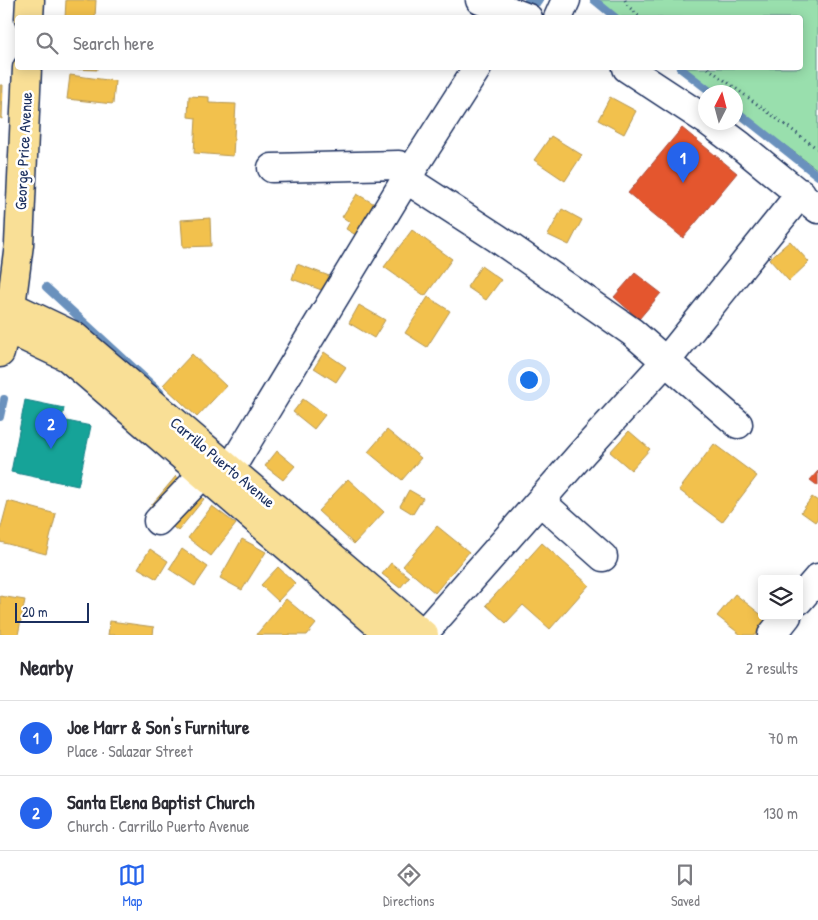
<!DOCTYPE html>
<html lang="en">
<head>
<meta charset="utf-8">
<style>
  :root { --surface:#fff; --page:#f7f7f7; --text:#2b2b33; --muted:#7c7c81; --line:#e1e1e2; --accent:#2563eb }
  body { margin:0; font-family:"Patrick Hand",sans-serif; background:var(--page); color:var(--text) }
  .controls { position:absolute; right:15px; bottom:15px; display:grid; overflow:hidden; border-radius:5px; box-shadow:0 2px 12px #0003 }
  .controls button { width:45px; height:45px; display:grid; place-items:center; padding:0; border:0; border-bottom:1px solid var(--line); background:var(--surface); color:var(--text); font:25px sans-serif }
  .compass { position:absolute; left:698px; top:85px; width:45px; height:45px; border-radius:50%; background:var(--surface); box-shadow:0 2px 12px #0003; rotate:6deg }
  .scale { position:absolute; left:15px; bottom:12px; width:74px; box-sizing:border-box; padding-left:5px; border:2px solid #1b2f5e; border-top:0; font-size:14px; line-height:18px; white-space:nowrap; color:#1b2f5e; -webkit-text-stroke:4px #fff; paint-order:stroke }
  .you { position:absolute; left:528px; top:379px; width:18px; height:18px; margin:-12px; border:4px solid #fff; border-radius:50%; background:#1a73e8; box-shadow:0 0 0 8px #1a73e833 }
  .badge { display:grid; place-items:center; width:32px; height:32px; border-radius:50%; background:var(--accent); color:#fff; font-size:16px; font-weight:700 }
  .pin { position:absolute; translate:-50% -41px; filter:drop-shadow(0 1px 2px #0008) }
  .pin::after { content:''; position:absolute; top:26px; width:18px; height:15px; background:inherit; clip-path:polygon(0 0,100% 0,50% 100%) }
  .list { margin:0; padding:0; list-style:none }
  h2 { display:flex; justify-content:space-between; align-items:center; height:65px; margin:0; padding:0 20px; font-size:21px }
  h2 small { font-size:16px; font-weight:400; color:var(--muted) }
  .list li { display:grid; grid-template-columns:32px 1fr auto; gap:15px; align-items:center; box-sizing:border-box; height:75px; padding:0 20px; border-top:1px solid var(--line) }
  .list b { display:block; font-size:19px; white-space:nowrap }
  .list p { margin:0; font-size:16px; white-space:nowrap; color:var(--muted) }
  .list em { font-size:16px; font-style:normal; color:var(--muted) }
  .icon { flex:none; width:28px; height:28px; fill:none; stroke:currentColor; stroke-width:2; stroke-linecap:round; stroke-linejoin:round }
  .map { position:relative; flex:none; width:818px; height:635px; overflow:hidden }
  .search { position:absolute; background:var(--surface); box-shadow:0 2px 12px #0003; left:15px; right:15px; top:15px; height:55px; display:flex; align-items:center; gap:12px; box-sizing:border-box; padding:0 18px; border-radius:5px; color:var(--muted); font-size:19px }
  .sheet { height:215px; background:var(--surface) }
  nav { display:flex; justify-content:space-around; align-items:center; box-sizing:border-box; height:70px; border-top:1px solid var(--line); background:var(--surface); font-size:14px; color:var(--muted) }
  nav a { display:grid; justify-items:center; gap:2px }
  nav .on { color:var(--accent) }
  .map>svg:first-child { display:block }
  .green { fill:#99dfad; stroke:#5a8786 }
  .homes { fill:#f2c14e; stroke:#b29553 }
  .shops { fill:#e4572e; stroke:#a84b3c }
  .public { fill:#17a398; stroke:#188087 }
  .lines { fill:none; stroke-linecap:round; stroke-linejoin:round }
  .stream { stroke:#6a91bd; stroke-width:8 }
  .minor-casing { stroke:#1b2f5e; stroke-width:31 }
  .major-casing { stroke:#1b2f5e; stroke-width:31 }
  .path { stroke:#1b2f5e; stroke-width:3; stroke-dasharray:1 4; stroke-linecap:butt }
  .minor { stroke:#fff; stroke-width:28 }
  .major { stroke:#f9df96; stroke-width:28 }
  .labels { text-anchor:middle; stroke-width:5; stroke-linejoin:round; paint-order:stroke }
  .street-label { font-size:16px; fill:#1b2f5e; stroke:#fff }
</style>
</head>
<body>
<div class="map">
<svg width="818" height="635" viewBox="0 0 818 635">
  <rect width="100%" height="100%" fill="#fff"/>
  <filter id="ink" filterUnits="userSpaceOnUse"><feTurbulence type="fractalNoise" baseFrequency=".02" numOctaves="2"/><feDisplacementMap in="SourceGraphic" scale="10" xChannelSelector="R" yChannelSelector="G"/><feConvolveMatrix kernelMatrix="1 2 1 2 8 2 1 2 1" color-interpolation-filters="sRGB"/></filter>
  <g filter="url(#ink)">
    <path class="green" d="M 594,0 L 818,0 L 818,170 L 736,109 L 736,92 L 714,92 L 680,68 L 800,68 L 800,18 L 613,17 L 593,2 Z"/>
    <path class="homes" d="M 66,0 L 96,0 L 95,18 L 65,18 Z
      M 68,68 L 97,68 L 97,70 L 68,69 Z
      M 70,75 L 115,81 L 113,104 L 67,99 Z
      M 0,85 L 3,85 L 2,119 L 0,118 Z
      M 189,96 L 209,97 L 209,103 L 236,104 L 233,156 L 194,153 L 196,118 L 188,117 Z
      M 610,97 L 636,111 L 624,134 L 598,120 Z
      M 551,136 L 582,155 L 565,181 L 534,160 Z
      M 357,194 L 378,206 L 359,237 L 346,229 L 350,222 L 342,217 Z
      M 562,209 L 582,220 L 569,245 L 548,235 Z
      M 210,218 L 211,246 L 183,247 L 181,220 Z
      M 412,230 L 452,259 L 425,296 L 384,267 Z
      M 790,241 L 809,262 L 789,281 L 769,259 Z
      M 297,264 L 332,277 L 327,292 L 292,279 Z
      M 481,266 L 501,280 L 486,300 L 467,287 Z
      M 428,297 L 450,311 L 427,347 L 405,333 Z
      M 359,305 L 385,320 L 374,338 L 349,323 Z
      M 324,352 L 346,367 L 336,382 L 314,368 Z
      M 192,354 L 226,386 L 197,417 L 163,385 Z
      M 303,399 L 325,415 L 314,429 L 293,412 Z
      M 387,430 L 421,458 L 402,480 L 368,452 Z
      M 629,431 L 650,449 L 631,470 L 610,452 Z
      M 714,444 L 757,476 L 722,522 L 679,490 Z
      M 277,451 L 295,466 L 283,480 L 265,466 Z
      M 176,476 L 204,499 L 178,531 L 149,508 Z
      M 348,479 L 384,512 L 354,544 L 318,511 Z
      M 409,490 L 423,498 L 413,514 L 400,506 Z
      M 812,497 L 818,501 L 818,518 L 815,522 L 801,512 Z
      M 8,501 L 56,514 L 46,554 L 0,542 L 0,531 Z
      M 212,506 L 236,524 L 211,556 L 188,538 Z
      M 437,526 L 469,552 L 435,593 L 403,566 Z
      M 242,539 L 266,552 L 242,590 L 220,578 Z
      M 542,543 L 589,585 L 550,629 L 523,605 L 506,623 L 486,605 Z
      M 150,549 L 168,561 L 157,579 L 138,568 Z
      M 182,549 L 208,567 L 195,586 L 169,569 Z
      M 391,563 L 409,577 L 400,588 L 382,574 Z
      M 278,567 L 295,583 L 278,601 L 261,585 Z
      M 735,594 L 769,621 L 758,635 L 741,635 L 717,616 Z
      M 0,596 L 25,600 L 18,635 L 0,635 Z
      M 286,599 L 316,624 L 307,635 L 256,635 Z
      M 110,621 L 154,627 L 153,635 L 108,635 Z"/>
    <path class="shops" d="M 682,128 L 737,173 L 683,238 L 628,193 Z
      M 635,273 L 661,293 L 639,319 L 614,297 Z
      M 818,471 L 818,486 L 810,480 Z"/>
    <path class="public" d="M 25,400 L 64,408 L 62,420 L 91,426 L 78,486 L 11,472 Z"/>
    <g class="lines">
      <path class="stream" d="M 528,0 L 538,2 L 539,0
        M 594,0 L 616,18
        M 680,68 L 711,92
        M 736,111 L 818,176
        M 46,287 L 160,392
        M 0,417 L 4,399"/>
      <defs>
        <path id="minor" d="M 480,0 L 528,18
          M 558,18 L 566,0
          M 627,68 L 706,120
          M 709,122 L 741,146 L 818,209
          M 272,168 L 399,165 L 412,172
          M 406,179 L 497,238 L 632,332 L 738,424
          M 231,468 L 406,179 L 477,68
          M 540,501 L 603,557
          M 158,521 L 203,474
          M 799,600 L 818,578
          M 423,634 L 583,452 L 666,361 L 801,193
          M 772,635 L 787,616"/>
        <path id="major" d="M 29,18 L 30,0
          M 11,306 L 74,336 L 424,635
          M 6,328 L 67,357 L 390,635
          M 0,353 L 11,306 L 19,244 L 27,68"/>
      </defs>
      <use href="#minor" class="minor-casing"/>
      <use href="#major" class="major-casing"/>
      <path class="path" d="M 625,0 L 628,6 L 641,18
        M 708,68 L 818,149"/>
      <use href="#minor" class="minor"/>
      <use href="#major" class="major"/>
    </g>
  </g>
  <g class="labels">
    <g class="street-label">
      <text transform="translate(23 151) rotate(-87)" y="6">George Price Avenue</text>
      <text transform="translate(223 462) rotate(40)" y="6">Carrillo Puerto Avenue</text>
    </g>
  </g>
</svg>
<div class="controls">
<button><svg class="icon" aria-label="layers" viewBox="0 0 24 24"><path d="M12 4l9 5-9 5-9-5zM3 14l9 5 9-5"/></svg></button>
</div>
<svg class="compass" viewBox="-18 -18 36 36"><path d="M0-13l5 13h-10z" fill="#e53935"/><path d="M0 13l5-13h-10z" fill="#7c7c81"/></svg>
<div class="scale">20 m</div>
<div class="you"></div>
<div class="pin badge" style="left:683px;top:183px">1</div>
<div class="pin badge" style="left:51px;top:449px">2</div>
<div class="search"><svg class="icon" aria-label="search" viewBox="0 0 24 24"><circle cx="10" cy="10" r="6"/><path d="M15 15l6 6"/></svg>Search here</div>
</div>
<section class="sheet">
<h2>Nearby<small>2 results</small></h2>
<ul class="list">
<li><span class="badge">1</span><div><b>Joe Marr &amp; Son's Furniture</b><p>Place · Salazar Street</p></div><em>70 m</em></li>
<li><span class="badge">2</span><div><b>Santa Elena Baptist Church</b><p>Church · Carrillo Puerto Avenue</p></div><em>130 m</em></li>
</ul>
</section>
<nav>
<a class="on"><svg class="icon" aria-label="map" viewBox="0 0 24 24"><path d="M3 6l6-2 6 2 6-2v14l-6 2-6-2-6 2zM9 4v14M15 6v14"/></svg>Map</a>
<a><svg class="icon" aria-label="directions" viewBox="0 0 24 24"><path d="M12 3l9 9-9 9-9-9zM9 14v-3h6M13 9l2 2-2 2"/></svg>Directions</a>
<a><svg class="icon" aria-label="saved" viewBox="0 0 24 24"><path d="M7 4h10v16l-5-4-5 4z"/></svg>Saved</a>
</nav>
</body>
</html>
